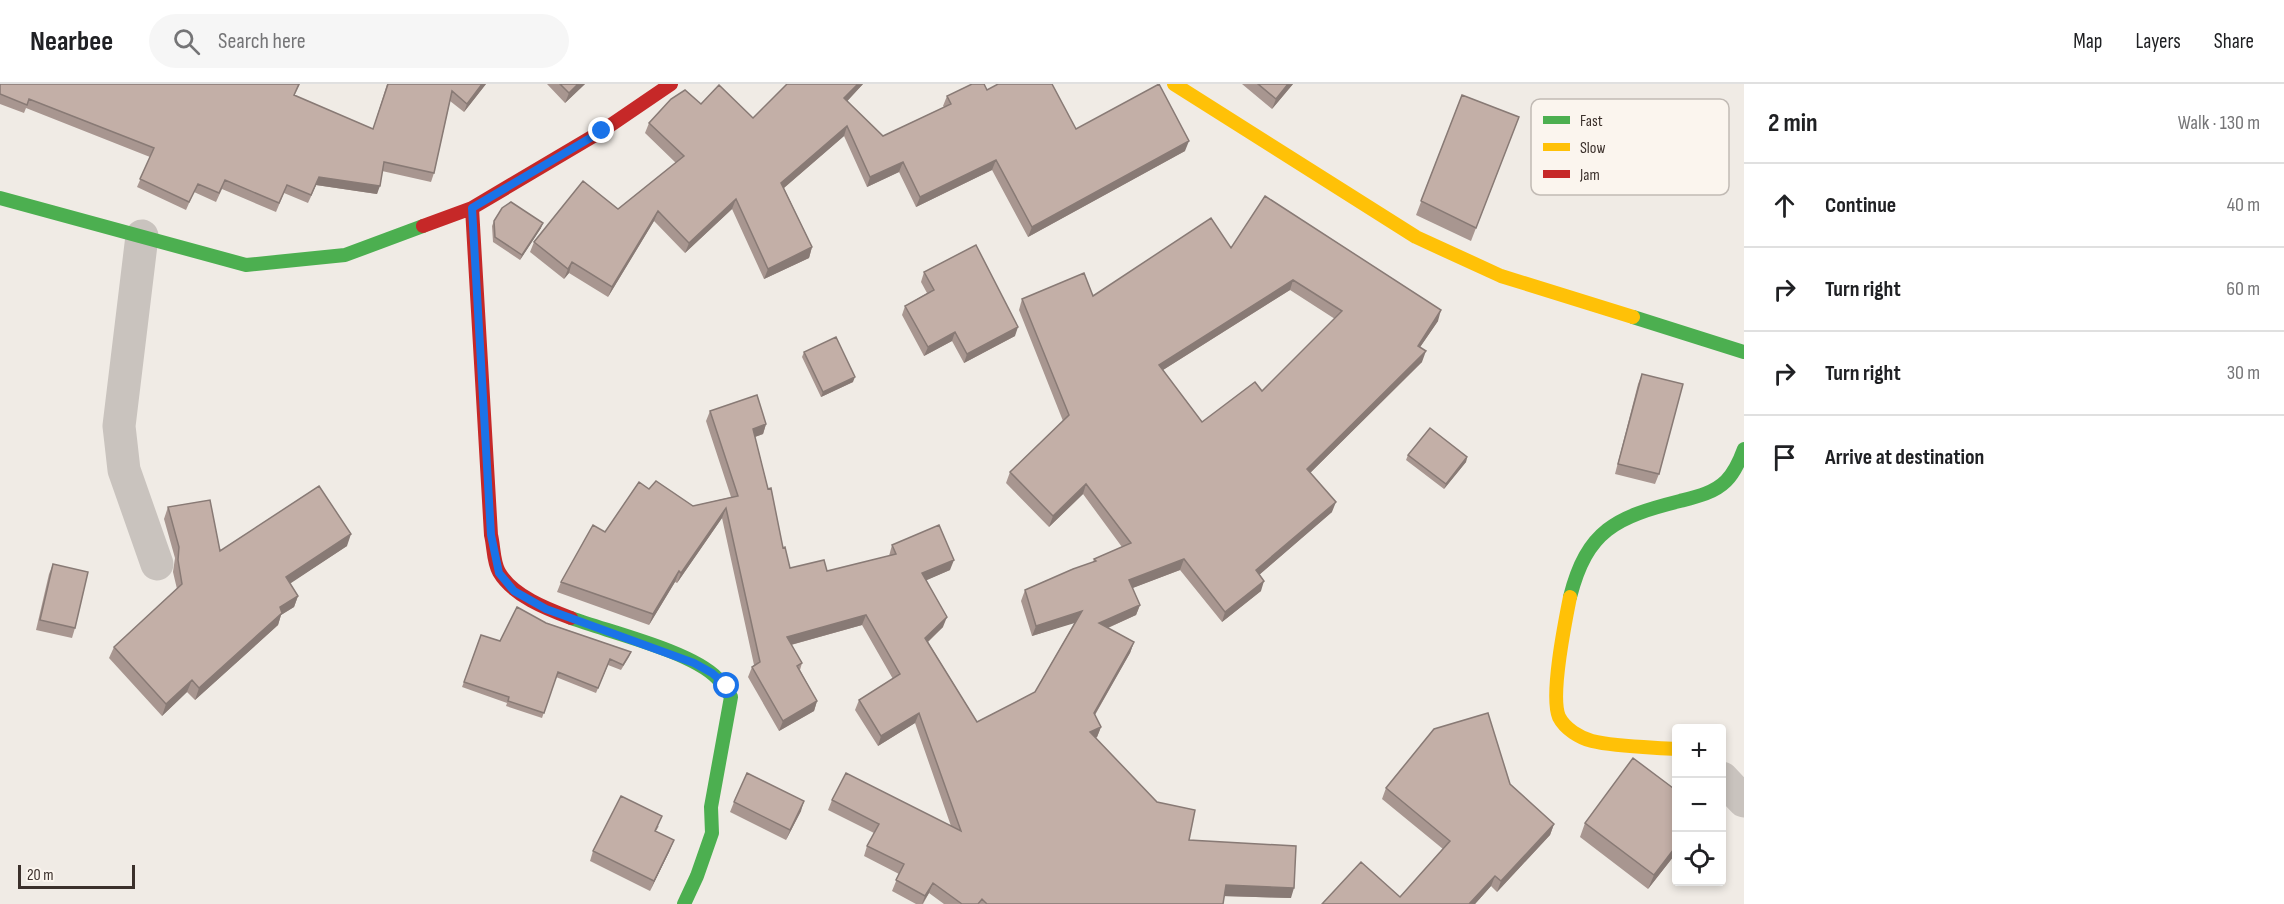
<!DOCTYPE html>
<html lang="en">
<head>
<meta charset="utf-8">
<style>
  :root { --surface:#fff; --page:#f6f6f6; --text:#202124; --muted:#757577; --line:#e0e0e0 }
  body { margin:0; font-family:"Sofia Sans Condensed",sans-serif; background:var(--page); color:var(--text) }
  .controls { position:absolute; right:18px; bottom:18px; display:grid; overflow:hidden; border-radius:6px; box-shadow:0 3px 9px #0003 }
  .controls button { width:54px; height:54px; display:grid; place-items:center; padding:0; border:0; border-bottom:2px solid var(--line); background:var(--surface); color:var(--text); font:30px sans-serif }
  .scale { position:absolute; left:18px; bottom:15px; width:117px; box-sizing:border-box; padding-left:6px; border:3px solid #3b302b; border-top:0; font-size:16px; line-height:21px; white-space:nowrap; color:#3b302b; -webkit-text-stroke:4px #fbf5ee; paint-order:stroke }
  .stop { position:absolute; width:18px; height:18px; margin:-14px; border:4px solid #1a73e8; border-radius:50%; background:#fff }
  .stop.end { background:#1a73e8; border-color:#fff; box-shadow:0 2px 6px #0008 }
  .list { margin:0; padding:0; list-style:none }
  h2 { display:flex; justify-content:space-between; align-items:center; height:78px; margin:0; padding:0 24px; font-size:26px }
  h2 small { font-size:20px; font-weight:400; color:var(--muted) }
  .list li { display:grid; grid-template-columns:39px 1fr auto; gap:18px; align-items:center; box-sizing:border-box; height:84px; padding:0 24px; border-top:2px solid var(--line) }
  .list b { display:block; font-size:22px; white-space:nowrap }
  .list em { font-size:20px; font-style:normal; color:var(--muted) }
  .icon { flex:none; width:33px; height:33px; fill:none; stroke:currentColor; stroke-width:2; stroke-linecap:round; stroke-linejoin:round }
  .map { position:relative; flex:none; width:1744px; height:820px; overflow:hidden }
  header { display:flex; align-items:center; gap:36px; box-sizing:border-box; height:84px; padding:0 30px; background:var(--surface); border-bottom:2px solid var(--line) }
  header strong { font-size:28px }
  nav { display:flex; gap:33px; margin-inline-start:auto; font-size:21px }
  .search { width:420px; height:54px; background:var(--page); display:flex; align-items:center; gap:15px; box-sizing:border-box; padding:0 21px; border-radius:33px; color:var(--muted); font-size:22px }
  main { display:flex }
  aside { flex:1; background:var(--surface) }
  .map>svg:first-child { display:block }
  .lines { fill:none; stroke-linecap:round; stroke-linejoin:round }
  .street { stroke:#c9c3be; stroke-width:33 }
  .fast { stroke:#4caf50; stroke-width:14 }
  .slow { stroke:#ffc107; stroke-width:14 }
  .jam { stroke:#c62828; stroke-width:14 }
  .wall { fill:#a89690; fill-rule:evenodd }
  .shaded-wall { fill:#887a75 }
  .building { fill:#c3afa7; stroke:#887a75; stroke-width:1.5; fill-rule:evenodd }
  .route { stroke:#1a73e8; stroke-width:8 }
  .key { fill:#fbf5ee; stroke:#c1bab4; stroke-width:1.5 }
  .key-label { font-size:16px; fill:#3b302b }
</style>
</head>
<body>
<header>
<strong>Nearbee</strong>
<div class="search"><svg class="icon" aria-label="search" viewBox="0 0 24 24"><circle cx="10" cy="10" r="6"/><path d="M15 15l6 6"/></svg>Search here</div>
<nav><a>Map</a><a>Layers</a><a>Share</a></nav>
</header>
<main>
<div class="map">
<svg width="1744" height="820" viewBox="0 0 1744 820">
  <rect width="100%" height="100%" fill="#f0ebe5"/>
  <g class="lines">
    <path class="street" d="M 142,152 L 119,342 L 124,386 L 157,480
      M 1722,694 L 1744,717"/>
    <path class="fast" d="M 0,114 L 246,181 L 345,171 L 423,142
      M 1633,233 L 1744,268
      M 1570,513 C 1587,446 1616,433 1680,417 C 1696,413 1714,409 1726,397 C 1735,388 1740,376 1744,365
      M 571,534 C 609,548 691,567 717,594 C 723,599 727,607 731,613 L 711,723 L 712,749 L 697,792 L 684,820"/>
    <path class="slow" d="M 1174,0 L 1416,153 L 1501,192 L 1633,233
      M 1570,513 C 1565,538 1550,612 1559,633 C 1565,645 1580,654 1592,657 C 1617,663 1650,663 1676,665"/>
    <path class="jam" d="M 472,124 L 491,451 C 494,463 493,477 499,488 C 513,512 547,525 571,534
      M 423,142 L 472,124 L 602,47 L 671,0"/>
  </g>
  <path class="wall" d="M 0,0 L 300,0 L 294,12 L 373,45 L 387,0 L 486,0 L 464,28 L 450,17 L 434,89 L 431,98 L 382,87 L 377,110 L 316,101 L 308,119 L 284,109 L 276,128 L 222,105 L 216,118 L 194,108 L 186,126 L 137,103 L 150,73 L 26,24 L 24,29 L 0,20 Z
    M 547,0 L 585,0 L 565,19 Z
    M 787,0 L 863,0 L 847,17 L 883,52 L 944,23 L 943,22 L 947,12 L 987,6 L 1076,45 L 1185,67 L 1028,153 L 992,86 L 916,123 L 899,88 L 867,103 L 844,52 L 784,104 L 812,163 L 809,174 L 764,195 L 732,125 L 685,169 L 654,137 L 608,213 L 569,189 L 564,195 L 530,168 L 534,158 L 618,125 L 676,79 L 645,49 L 649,39 L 701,20 L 753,34 Z
    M 1242,0 L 1293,0 L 1272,25 Z
    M 1462,11 L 1519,33 L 1471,157 L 1416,131 Z
    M 494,137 L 541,144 L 520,176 L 493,158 L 492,142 Z
    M 1231,164 L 1438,237 L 1420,263 L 1422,278 L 1310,389 L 1332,428 L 1259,491 L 1261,507 L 1222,538 L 1180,486 L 1132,504 L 1140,521 L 1136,531 L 1108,544 L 1134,558 L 1130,569 L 1095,631 L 1101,643 L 1097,653 L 1096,654 L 1189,756 L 1291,814 L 1224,812 L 1223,820 L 944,820 L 929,809 L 923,820 L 916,820 L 892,807 L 899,790 L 864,772 L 867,762 L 874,749 L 828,726 L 832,716 L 951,742 L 915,639 L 878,662 L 855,626 L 859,616 L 893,595 L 862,541 L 791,561 L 802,579 L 800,586 L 817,617 L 814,627 L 779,647 L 748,593 L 752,583 L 754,581 L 722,434 L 677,499 L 675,498 L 649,541 L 557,508 L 561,498 L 605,448 L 649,405 L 693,422 L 731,413 L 706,337 L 710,327 L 766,340 L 763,350 L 755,353 L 783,464 L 790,484 L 827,487 L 889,472 L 892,461 L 950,486 L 926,496 L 943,543 L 928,558 L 977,638 L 1035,608 L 1075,538 L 1032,552 L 1021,517 L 1025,506 L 1093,478 L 1094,475 L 1122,463 L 1083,410 L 1049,443 L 1006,399 L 1010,388 L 1063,337 L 1019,226 L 1022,215 L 1093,212 ZM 1290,206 L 1335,235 L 1262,307 L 1202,338 L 1163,286 Z
    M 924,188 L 1015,252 L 964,279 L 952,257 L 924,272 L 902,231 L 905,222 L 927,209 L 921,198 Z
    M 804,268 L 853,298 L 821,313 L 802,273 Z
    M 1642,290 L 1659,390 L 1655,400 L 1615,390 L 1638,300 Z
    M 1408,371 L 1467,373 L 1466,378 L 1444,405 L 1406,376 Z
    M 168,423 L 220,467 L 347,462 L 290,499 L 298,512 L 294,523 L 281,531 L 278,541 L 195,616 L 187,608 L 162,632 L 109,574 L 114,563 L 177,505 L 173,488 L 175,474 L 164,435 Z
    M 53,480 L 75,544 L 72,554 L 36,546 L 49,490 Z
    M 546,539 L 631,568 L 629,573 L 621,586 L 608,581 L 596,609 L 556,593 L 542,634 L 506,622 L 507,619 L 462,603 L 481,551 L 500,557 Z
    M 1510,700 L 1554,740 L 1550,751 L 1497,808 L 1491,802 L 1475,820 L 1322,820 L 1400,813 L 1443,765 L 1382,715 L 1386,704 Z
    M 1677,707 L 1677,768 L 1648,805 L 1580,753 L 1585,739 Z
    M 734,718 L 801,727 L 786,756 L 730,728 Z
    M 659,742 L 656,747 L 670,766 L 650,807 L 590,777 L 593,767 Z"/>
  <path class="shaded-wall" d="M 482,0 L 486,0 L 464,28 L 467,20 Z
    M 578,0 L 585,0 L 565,19 L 569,9 Z
    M 858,0 L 863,0 L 840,25 L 844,14 Z
    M 1288,0 L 1293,0 L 1272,25 L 1276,15 Z
    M 847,42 L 844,52 L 778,109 L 781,99 Z
    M 1189,57 L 1185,67 L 1028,153 L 1032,143 Z
    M 996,76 L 992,86 L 916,123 L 920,113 Z
    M 903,78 L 899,88 L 867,103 L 870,93 Z
    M 319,93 L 380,102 L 377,110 L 316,101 L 308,119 Z
    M 736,115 L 732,125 L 685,169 L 689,159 Z
    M 658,127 L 654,137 L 608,213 L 612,203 Z
    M 543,139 L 541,144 L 520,176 L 522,171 Z
    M 812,163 L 809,174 L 764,195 L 768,185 Z
    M 572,178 L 569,189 L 564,195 L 568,185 Z
    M 1293,196 L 1290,206 L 1155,291 L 1159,281 Z
    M 1441,226 L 1438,237 L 1414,272 L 1418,262 Z
    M 1018,243 L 1015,252 L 964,279 L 967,270 Z
    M 955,248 L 952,257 L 924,272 L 928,263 Z
    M 1426,267 L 1422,278 L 1304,395 L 1307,385 Z
    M 855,293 L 853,298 L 821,313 L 823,308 Z
    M 766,340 L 763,350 L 749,355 L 753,345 Z
    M 1467,373 L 1466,378 L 1444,405 L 1446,400 Z
    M 1086,400 L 1083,410 L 1049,443 L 1053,432 Z
    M 1336,418 L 1332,428 L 1252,497 L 1256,486 Z
    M 726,424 L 722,434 L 677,499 L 681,489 Z
    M 351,450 L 347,462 L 282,505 L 286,493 Z
    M 1184,475 L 1180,486 L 1125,507 L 1129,496 Z
    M 954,476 L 950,486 L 918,500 L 922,489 Z
    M 679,487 L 675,498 L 649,541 L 653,530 Z
    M 1264,497 L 1261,507 L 1222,538 L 1225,528 Z
    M 298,512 L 294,523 L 281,531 L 278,541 L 195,616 L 199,604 L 280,523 Z
    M 1140,521 L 1136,531 L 1096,549 L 1099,539 Z
    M 1082,527 L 1078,538 L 1032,552 L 1036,542 Z
    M 866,531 L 862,541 L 783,563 L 787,553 Z
    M 947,533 L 943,543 L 921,564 L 925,554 Z
    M 1134,558 L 1130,569 L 1090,639 L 1094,629 Z
    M 192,596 L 187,608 L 162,632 L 166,620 Z
    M 817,617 L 814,627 L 779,647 L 783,637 Z
    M 919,629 L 915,639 L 878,662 L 881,652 Z
    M 1101,643 L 1097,653 L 1086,659 L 1090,648 Z
    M 804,717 L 801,727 L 786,756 L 790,746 Z
    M 1554,740 L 1550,751 L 1497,808 L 1501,797 Z
    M 674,756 L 670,766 L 650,807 L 654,797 Z
    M 1677,761 L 1677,768 L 1648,805 L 1654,791 Z
    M 1495,792 L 1491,802 L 1475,820 L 1469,820 Z
    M 933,799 L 929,809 L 922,820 L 925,812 Z
    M 1226,801 L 1294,804 L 1291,814 L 1222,812 Z"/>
  <path class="building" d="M 0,0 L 299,0 L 294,11 L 373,45 L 388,0 L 482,0 L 467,20 L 452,7 L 434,89 L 384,78 L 380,102 L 319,93 L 311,111 L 287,101 L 279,119 L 225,96 L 219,109 L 198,100 L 189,118 L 140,95 L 154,64 L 29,15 L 27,21 L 0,10 Z
    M 560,0 L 578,0 L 569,9 Z
    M 787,0 L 858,0 L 844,14 L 883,52 L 951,20 L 947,12 L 972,0 L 984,0 L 987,6 L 998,0 L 1052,0 L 1076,45 L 1159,0 L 1189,57 L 1032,143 L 996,76 L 920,113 L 903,78 L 870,93 L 847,42 L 781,99 L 812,163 L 768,185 L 736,115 L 689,159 L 658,127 L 612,203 L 572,178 L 568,185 L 534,158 L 583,97 L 618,125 L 684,72 L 649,39 L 671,15 L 685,6 L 701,20 L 719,1 L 753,34 Z
    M 1258,0 L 1288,0 L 1276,15 Z
    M 1462,11 L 1519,33 L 1476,144 L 1421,117 Z
    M 1265,112 L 1441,226 L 1418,262 L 1426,267 L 1307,385 L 1336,418 L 1256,486 L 1264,497 L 1225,528 L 1184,475 L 1129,496 L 1140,521 L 1099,539 L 1134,558 L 1094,629 L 1101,643 L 1090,648 L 1157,718 L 1195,726 L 1189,756 L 1296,762 L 1294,804 L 1226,801 L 1223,820 L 987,820 L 982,815 L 978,820 L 962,820 L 933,799 L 925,812 L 896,796 L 904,780 L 867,762 L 879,740 L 832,716 L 846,689 L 961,747 L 919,629 L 881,652 L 859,616 L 900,590 L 866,531 L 787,553 L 802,579 L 797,582 L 817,617 L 783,637 L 752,583 L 760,578 L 726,424 L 681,489 L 679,487 L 653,530 L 561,498 L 593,441 L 605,448 L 639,398 L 649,405 L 656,397 L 693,422 L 738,412 L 710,327 L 757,311 L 766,340 L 753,345 L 768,405 L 771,404 L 783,464 L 785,463 L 790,484 L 824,476 L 827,487 L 896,470 L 892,461 L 939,441 L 954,476 L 922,489 L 947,533 L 925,554 L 977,638 L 1035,608 L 1082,527 L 1036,542 L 1025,506 L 1073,485 L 1096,477 L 1094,475 L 1131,459 L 1086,400 L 1053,432 L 1010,388 L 1069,331 L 1022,215 L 1084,189 L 1093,212 L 1211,134 L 1231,164 ZM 1293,196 L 1342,227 L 1262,307 L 1255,298 L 1202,338 L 1159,281 Z
    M 511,118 L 543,139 L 522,171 L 495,153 L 494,137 L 502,124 Z
    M 976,161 L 1018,243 L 967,270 L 955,248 L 928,263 L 905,222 L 934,206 L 924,188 Z
    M 836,253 L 855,293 L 823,308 L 804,268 Z
    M 1642,290 L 1683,300 L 1659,390 L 1618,380 Z
    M 1430,344 L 1467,373 L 1446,400 L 1408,371 Z
    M 319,402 L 351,450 L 286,493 L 298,512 L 280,523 L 282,529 L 199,604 L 192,596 L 166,620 L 114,563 L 182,500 L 178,476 L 179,463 L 168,423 L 210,416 L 220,467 Z
    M 53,480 L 88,488 L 75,544 L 40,536 Z
    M 517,523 L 546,539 L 631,568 L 623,581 L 610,575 L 598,604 L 558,588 L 544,629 L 508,617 L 509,613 L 464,598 L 481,551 L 500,557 Z
    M 1488,629 L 1510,700 L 1554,740 L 1501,797 L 1495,792 L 1469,820 L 1322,820 L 1361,778 L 1400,813 L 1450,757 L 1386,704 L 1434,645 Z
    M 1633,674 L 1677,707 L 1677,761 L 1654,791 L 1585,739 Z
    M 747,689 L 804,717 L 790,746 L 734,718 Z
    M 621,712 L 662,732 L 655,747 L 674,756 L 654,797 L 593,767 Z"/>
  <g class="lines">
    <path class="route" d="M 602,47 L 472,124 L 491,451 L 499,489 L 514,507 L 546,525 L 694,579 L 712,589 L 727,602"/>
  </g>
  <rect x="1531" y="15" width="198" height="96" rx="9" class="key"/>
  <rect x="1543" y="32" width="27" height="8" fill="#4caf50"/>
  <rect x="1543" y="59" width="27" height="8" fill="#ffc107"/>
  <rect x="1543" y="86" width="27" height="8" fill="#c62828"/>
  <g class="key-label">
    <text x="1580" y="42">Fast</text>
    <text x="1580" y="69">Slow</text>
    <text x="1580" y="96">Jam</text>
  </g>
</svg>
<div class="controls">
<button>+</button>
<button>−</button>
<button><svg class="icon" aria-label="locate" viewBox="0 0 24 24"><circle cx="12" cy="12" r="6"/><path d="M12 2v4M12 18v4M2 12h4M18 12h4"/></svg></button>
</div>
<div class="scale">20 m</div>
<div class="stop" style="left:727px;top:602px"></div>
<div class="stop end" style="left:602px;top:47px"></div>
</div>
<aside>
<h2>2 min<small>Walk · 130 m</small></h2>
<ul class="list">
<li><svg class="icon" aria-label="ahead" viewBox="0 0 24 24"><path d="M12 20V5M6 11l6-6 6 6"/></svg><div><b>Continue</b></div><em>40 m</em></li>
<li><svg class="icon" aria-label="right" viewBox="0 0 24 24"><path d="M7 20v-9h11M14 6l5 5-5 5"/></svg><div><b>Turn right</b></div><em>60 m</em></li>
<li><svg class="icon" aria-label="right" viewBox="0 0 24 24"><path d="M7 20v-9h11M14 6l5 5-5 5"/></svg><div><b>Turn right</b></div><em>30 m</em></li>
<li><svg class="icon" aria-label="arrive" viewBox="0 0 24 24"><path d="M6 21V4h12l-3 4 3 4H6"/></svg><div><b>Arrive at destination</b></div></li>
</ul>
</aside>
</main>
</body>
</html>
